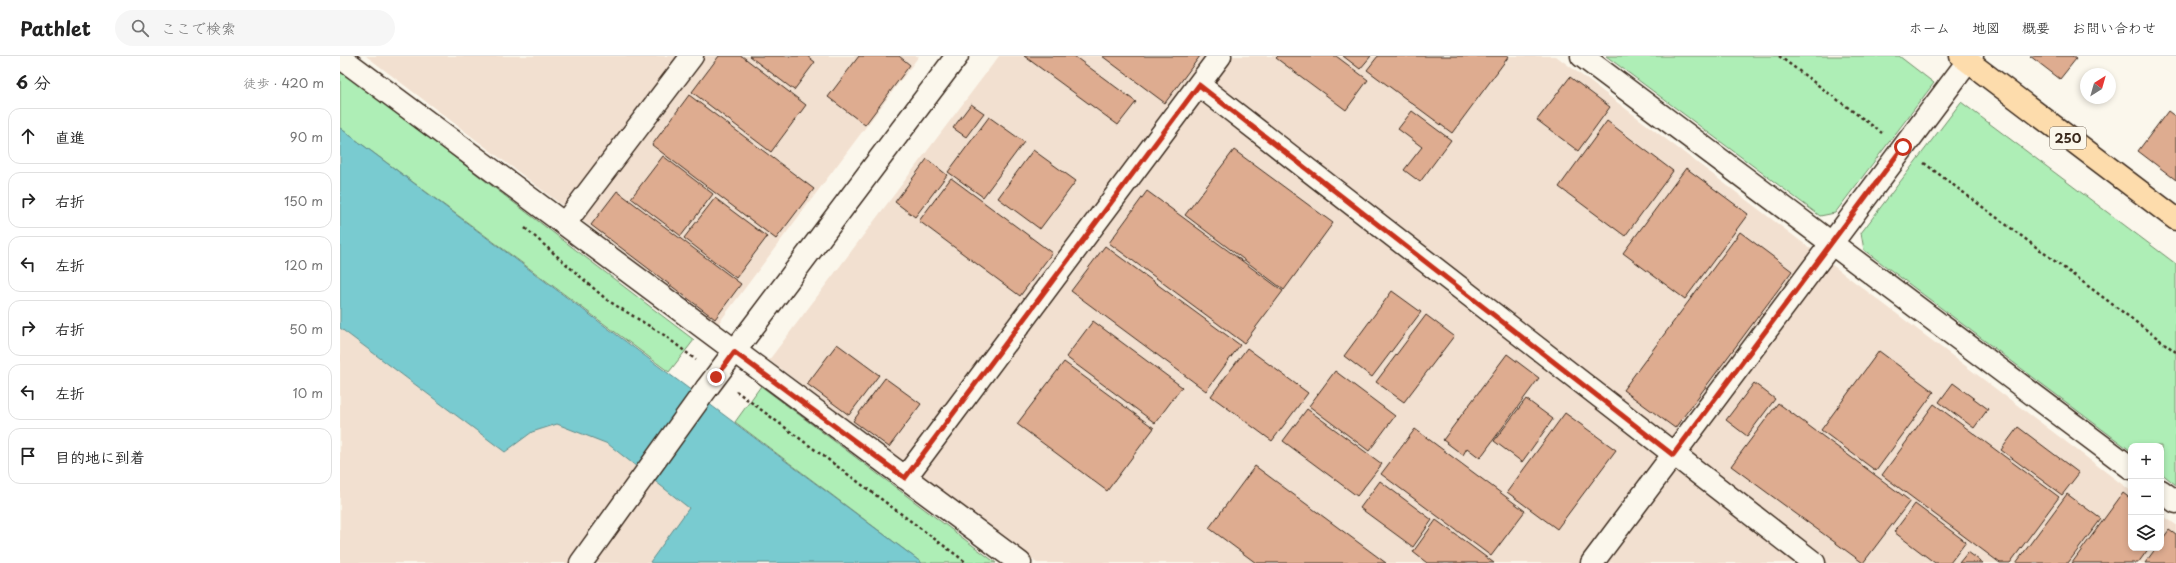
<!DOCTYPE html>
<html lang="ja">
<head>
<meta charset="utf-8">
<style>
  :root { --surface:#fff; --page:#f6f6f6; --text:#222; --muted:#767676; --line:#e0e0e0 }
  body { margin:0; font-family:"Playpen Sans","Klee One",sans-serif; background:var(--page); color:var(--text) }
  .controls { position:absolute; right:12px; bottom:12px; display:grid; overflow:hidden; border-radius:8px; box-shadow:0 2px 6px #0003 }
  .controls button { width:36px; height:36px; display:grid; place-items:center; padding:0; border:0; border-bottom:1px solid var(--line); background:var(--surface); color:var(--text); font:20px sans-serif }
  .compass { position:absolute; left:1740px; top:12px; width:36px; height:36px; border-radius:50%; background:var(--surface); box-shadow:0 2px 6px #0003; rotate:37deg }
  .stop { position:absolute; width:12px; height:12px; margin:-9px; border:3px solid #c8321e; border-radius:50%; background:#fff }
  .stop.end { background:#c8321e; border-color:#fff; box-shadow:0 1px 4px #0008 }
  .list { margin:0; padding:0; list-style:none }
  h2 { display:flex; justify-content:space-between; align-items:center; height:52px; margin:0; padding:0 16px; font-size:17px }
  h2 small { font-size:13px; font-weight:400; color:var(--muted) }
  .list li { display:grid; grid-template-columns:26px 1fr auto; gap:12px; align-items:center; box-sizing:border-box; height:56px; margin:0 8px 8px; padding:0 8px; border:1px solid var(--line); border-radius:12px }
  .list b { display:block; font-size:15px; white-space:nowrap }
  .list em { font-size:13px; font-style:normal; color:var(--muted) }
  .icon { flex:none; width:22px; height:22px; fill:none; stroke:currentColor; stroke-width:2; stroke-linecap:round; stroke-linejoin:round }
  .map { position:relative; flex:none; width:1836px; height:507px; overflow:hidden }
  header { display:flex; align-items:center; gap:24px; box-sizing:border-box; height:56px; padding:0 20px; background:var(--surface); border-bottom:1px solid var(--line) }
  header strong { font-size:19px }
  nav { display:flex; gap:22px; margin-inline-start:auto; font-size:14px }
  .search { width:280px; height:36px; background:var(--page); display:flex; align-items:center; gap:10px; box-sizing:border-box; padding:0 14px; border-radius:22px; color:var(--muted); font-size:15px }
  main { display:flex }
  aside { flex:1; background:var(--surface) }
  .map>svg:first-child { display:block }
  .built { fill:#f2e0d0 }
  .green { fill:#aeeeb6; stroke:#748c6a }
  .water { fill:#79cbd0; stroke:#608b89 }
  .building { fill:#deac90; stroke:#3b2a1e }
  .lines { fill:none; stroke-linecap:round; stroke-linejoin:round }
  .minor-casing { stroke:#3b2a1e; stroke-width:25 }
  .tertiary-casing { stroke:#3b2a1e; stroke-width:25 }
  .trunk-casing { stroke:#3b2a1e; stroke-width:25 }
  .path { stroke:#3b2a1e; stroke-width:2.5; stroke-dasharray:3 3; stroke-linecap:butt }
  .minor { stroke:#fbf7ec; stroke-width:22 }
  .tertiary { stroke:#fbf7ec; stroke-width:22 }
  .trunk { stroke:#fddcac; stroke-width:22 }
  .route { stroke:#c8321e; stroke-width:5 }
  .labels { text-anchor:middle; stroke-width:3.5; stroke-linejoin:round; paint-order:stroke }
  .shield { fill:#fbf7ec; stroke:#75685c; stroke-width:1 }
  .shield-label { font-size:13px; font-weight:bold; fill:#3b2a1e }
</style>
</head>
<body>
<header>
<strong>Pathlet</strong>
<div class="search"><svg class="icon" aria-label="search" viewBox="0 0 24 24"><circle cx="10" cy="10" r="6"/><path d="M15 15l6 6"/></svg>ここで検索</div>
<nav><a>ホーム</a><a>地図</a><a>概要</a><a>お問い合わせ</a></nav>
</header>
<main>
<aside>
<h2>6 分<small>徒歩 · 420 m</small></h2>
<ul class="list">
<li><svg class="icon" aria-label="ahead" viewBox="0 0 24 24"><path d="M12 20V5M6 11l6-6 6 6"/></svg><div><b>直進</b></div><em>90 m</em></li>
<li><svg class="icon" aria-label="right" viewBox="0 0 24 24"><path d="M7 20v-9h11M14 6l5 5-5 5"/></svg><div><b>右折</b></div><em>150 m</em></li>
<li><svg class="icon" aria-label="left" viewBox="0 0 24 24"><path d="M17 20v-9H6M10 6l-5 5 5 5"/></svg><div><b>左折</b></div><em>120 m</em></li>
<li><svg class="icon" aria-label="right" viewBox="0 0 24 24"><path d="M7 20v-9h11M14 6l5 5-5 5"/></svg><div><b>右折</b></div><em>50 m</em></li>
<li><svg class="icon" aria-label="left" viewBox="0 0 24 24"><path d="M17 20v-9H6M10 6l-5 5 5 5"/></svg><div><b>左折</b></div><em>10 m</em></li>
<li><svg class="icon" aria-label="arrive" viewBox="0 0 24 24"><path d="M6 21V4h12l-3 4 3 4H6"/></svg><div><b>目的地に到着</b></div></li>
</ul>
</aside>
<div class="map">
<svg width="1836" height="507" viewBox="0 0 1836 507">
  <rect width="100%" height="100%" fill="#fbf7ec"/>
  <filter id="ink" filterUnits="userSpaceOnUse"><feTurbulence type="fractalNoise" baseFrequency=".025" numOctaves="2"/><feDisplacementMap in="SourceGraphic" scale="8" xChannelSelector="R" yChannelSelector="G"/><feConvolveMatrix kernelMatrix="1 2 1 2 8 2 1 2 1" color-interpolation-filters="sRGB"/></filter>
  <g filter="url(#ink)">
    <path class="built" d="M 26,0 L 579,0 L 378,268 Z
      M 659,0 L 1216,0 L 1791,435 L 1791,492 L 1821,492 L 1821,458 L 1836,469 L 1836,507 L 697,507 L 429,304 Z
      M 0,272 L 165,396 L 192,376 L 217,368 L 268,388 L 350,452 L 311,505 L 312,507 L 0,507 Z"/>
    <path class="green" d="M 1266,0 L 1559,0 L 1594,27 L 1495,157 L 1480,160 Z
      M 0,14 L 354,284 L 329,316 L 0,72 Z
      M 1621,46 L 1836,208 L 1836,429 L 1821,417 L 1821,390 L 1791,390 L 1791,395 L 1524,194 L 1521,177 Z
      M 421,330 L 656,507 L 582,507 L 395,366 Z"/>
    <path class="water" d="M 0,72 L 582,507 L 312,507 L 310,506 L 349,452 L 268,388 L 217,368 L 192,376 L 165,396 L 0,272 Z"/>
    <path class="building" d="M 379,0 L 402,0 L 466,49 L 431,96 L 352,36 Z
      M 409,0 L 467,0 L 475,6 L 454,34 Z
      M 519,0 L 559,0 L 570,9 L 525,69 L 488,41 Z
      M 684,0 L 734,0 L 796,46 L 778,69 Z
      M 762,0 L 860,0 L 825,47 Z
      M 938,0 L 996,0 L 1028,24 L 1006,54 L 936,2 Z
      M 1003,0 L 1031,0 L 1020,13 Z
      M 1038,0 L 1169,0 L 1112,77 L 1027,14 Z
      M 1690,0 L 1732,0 L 1736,3 L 1720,23 Z
      M 1230,21 L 1270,51 L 1238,95 L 1197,64 Z
      M 349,39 L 474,133 L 436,183 L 312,89 Z
      M 631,48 L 644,57 L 626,81 L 613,72 Z
      M 1072,55 L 1111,84 L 1080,126 L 1064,114 L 1082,91 L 1058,73 Z
      M 1828,55 L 1836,61 L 1836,124 L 1798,95 Z
      M 649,61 L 684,86 L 643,141 L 608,116 Z
      M 1267,65 L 1333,115 L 1285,180 L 1219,131 Z
      M 693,94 L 736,125 L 700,173 L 658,142 Z
      M 894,94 L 993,167 L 944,234 L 845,159 Z
      M 323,100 L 373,138 L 341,180 L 291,142 Z
      M 587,103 L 607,119 L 575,161 L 555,146 Z
      M 1346,112 L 1408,158 L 1345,243 L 1283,197 Z
      M 611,122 L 712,197 L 680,240 L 579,165 Z
      M 277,135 L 401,228 L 375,263 L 251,169 Z
      M 807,135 L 943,235 L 904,287 L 769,187 Z
      M 375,142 L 427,181 L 396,222 L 344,182 Z
      M 1400,176 L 1452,215 L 1335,372 L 1283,334 Z
      M 765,190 L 900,289 L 866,335 L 731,235 Z
      M 1052,235 L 1081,256 L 1032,321 L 1004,300 Z
      M 1086,259 L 1114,280 L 1064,346 L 1036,326 Z
      M 753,265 L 842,331 L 815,367 L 726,301 Z
      M 497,288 L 539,319 L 509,359 L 467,328 Z
      M 907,292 L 968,337 L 932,385 L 871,340 Z
      M 1539,295 L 1594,336 L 1536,415 L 1481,374 Z
      M 1167,298 L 1199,322 L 1140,402 L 1127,392 L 1123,399 L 1103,384 Z
      M 724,306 L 814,372 L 767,435 L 677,368 Z
      M 995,315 L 1055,360 L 1029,395 L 969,350 Z
      M 545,322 L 581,348 L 549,391 L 513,365 Z
      M 1414,327 L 1435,343 L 1407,380 L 1386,364 Z
      M 1613,327 L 1648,353 L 1634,372 L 1599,346 Z
      M 1186,343 L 1213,363 L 1182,406 L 1154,385 Z
      M 1438,347 L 1570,445 L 1523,507 L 1391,410 Z
      M 1594,348 L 1719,441 L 1670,507 L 1660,507 L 1542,419 Z
      M 967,353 L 1042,408 L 1017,440 L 943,385 Z
      M 1225,357 L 1276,394 L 1217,473 L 1167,436 Z
      M 1678,371 L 1739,417 L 1722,439 L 1661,394 Z
      M 1075,373 L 1185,455 L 1151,500 L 1041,418 Z
      M 915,410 L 1046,507 L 916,507 L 869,472 Z
      M 1040,425 L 1092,464 L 1073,491 L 1020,452 Z
      M 1783,437 L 1791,443 L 1791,492 L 1809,492 L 1798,507 L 1732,507 Z
      M 1727,438 L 1761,463 L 1728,507 L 1676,507 Z
      M 1575,448 L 1626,486 L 1610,507 L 1595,507 L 1554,476 Z
      M 1096,464 L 1154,507 L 1087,507 L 1073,496 Z
      M 1829,474 L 1836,479 L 1836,507 L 1805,507 L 1816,492 L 1821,492 L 1821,485 Z
      M 1628,496 L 1643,507 L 1619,507 Z"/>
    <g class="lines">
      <defs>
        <path id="minor" d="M 1242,0 L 1791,412
          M 0,1 L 680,507
          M 859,29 L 1474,507
          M 225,167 L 352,0
          M 367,332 L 394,296
          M 565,422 L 880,0
          M 1821,435 L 1836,446
          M 1252,507 L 1632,0"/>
        <path id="tertiary" d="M 394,296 L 617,0
          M 241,507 L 367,332"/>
        <path id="trunk" d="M 1621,0 L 1836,163"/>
      </defs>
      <use href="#minor" class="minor-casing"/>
      <use href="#tertiary" class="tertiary-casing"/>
      <use href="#trunk" class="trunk-casing"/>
      <path class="path" d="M 1439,0 L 1542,77
        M 1584,107 L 1836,296
        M 185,172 L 267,244 L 324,279 L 356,304
        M 396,335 L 627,507"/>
      <use href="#minor" class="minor"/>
      <use href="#tertiary" class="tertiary"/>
      <use href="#trunk" class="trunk"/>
    </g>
  </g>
  <g class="lines" filter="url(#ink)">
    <path class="route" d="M 376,321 L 394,296 L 565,422 L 859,29 L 1333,399 L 1563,91"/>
  </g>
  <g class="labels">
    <rect class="shield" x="1710" y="71" width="36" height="22" rx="3"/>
    <g class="shield-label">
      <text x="1728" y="87">250</text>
    </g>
  </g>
</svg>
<div class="controls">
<button>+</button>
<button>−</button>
<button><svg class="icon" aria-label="layers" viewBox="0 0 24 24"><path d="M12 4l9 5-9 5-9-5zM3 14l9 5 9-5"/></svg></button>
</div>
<svg class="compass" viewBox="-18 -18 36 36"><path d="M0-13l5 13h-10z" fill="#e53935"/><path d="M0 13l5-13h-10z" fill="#767676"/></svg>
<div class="stop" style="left:1563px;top:91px"></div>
<div class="stop end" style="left:376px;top:321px"></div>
</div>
</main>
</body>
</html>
